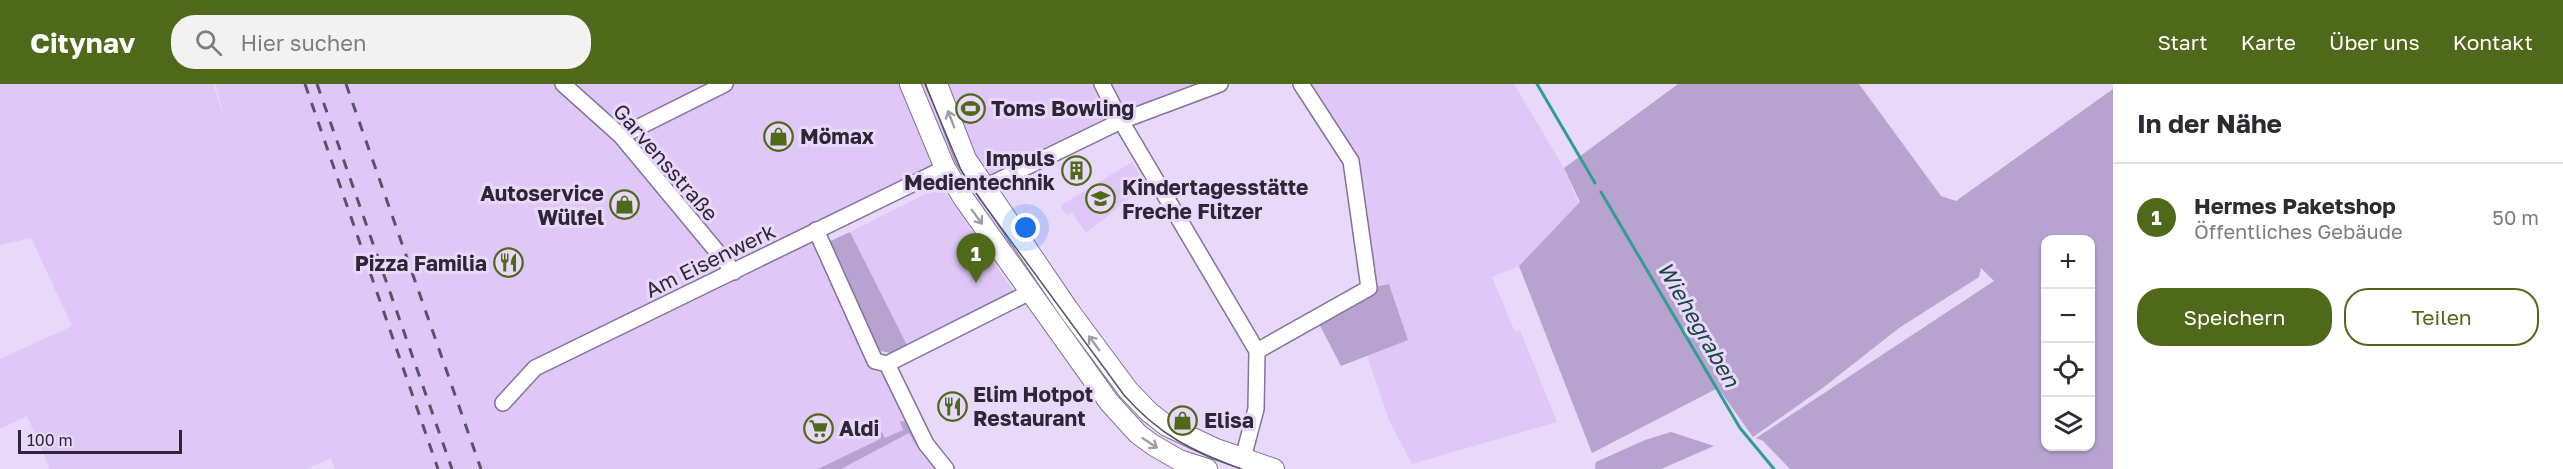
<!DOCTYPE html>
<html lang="de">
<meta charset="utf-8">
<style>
:root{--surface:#fff;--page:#f2f2f3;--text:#2b2b33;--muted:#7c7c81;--line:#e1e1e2;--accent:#4f691a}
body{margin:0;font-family:"Golos Text",sans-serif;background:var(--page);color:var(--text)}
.controls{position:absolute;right:18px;bottom:18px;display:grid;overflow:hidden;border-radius:12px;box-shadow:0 2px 4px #0004}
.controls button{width:54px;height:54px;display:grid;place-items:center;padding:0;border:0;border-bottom:2px solid var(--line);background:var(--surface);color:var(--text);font:30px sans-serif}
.scale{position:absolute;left:18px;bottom:15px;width:164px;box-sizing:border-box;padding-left:6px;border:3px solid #2e2636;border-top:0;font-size:16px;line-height:21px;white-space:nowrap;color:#2e2636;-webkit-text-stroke:4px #e8d9fa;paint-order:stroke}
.you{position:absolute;left:1026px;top:144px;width:21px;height:21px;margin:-15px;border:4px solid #fff;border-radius:50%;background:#1a73e8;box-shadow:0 0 0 9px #1a73e833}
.badge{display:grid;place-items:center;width:39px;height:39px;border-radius:50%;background:var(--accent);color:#fff;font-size:20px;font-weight:700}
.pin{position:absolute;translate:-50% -50px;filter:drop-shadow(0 2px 3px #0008)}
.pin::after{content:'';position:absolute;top:32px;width:21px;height:18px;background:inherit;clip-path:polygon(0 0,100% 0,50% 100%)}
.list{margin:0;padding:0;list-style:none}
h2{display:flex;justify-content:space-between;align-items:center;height:78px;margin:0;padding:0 24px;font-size:26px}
h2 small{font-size:20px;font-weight:400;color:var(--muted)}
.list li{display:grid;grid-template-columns:39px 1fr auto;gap:18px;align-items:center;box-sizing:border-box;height:108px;padding:0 24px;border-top:2px solid var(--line)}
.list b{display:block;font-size:22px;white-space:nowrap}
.list p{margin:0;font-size:20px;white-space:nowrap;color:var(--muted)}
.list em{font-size:20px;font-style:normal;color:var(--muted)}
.actions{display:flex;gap:12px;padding:18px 24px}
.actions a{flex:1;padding:14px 0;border:2px solid var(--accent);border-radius:24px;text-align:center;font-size:21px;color:var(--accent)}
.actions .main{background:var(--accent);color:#fff}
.icon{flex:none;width:33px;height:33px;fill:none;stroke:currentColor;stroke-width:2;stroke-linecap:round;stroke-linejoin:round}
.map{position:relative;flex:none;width:2113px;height:385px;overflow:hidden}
header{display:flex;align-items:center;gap:36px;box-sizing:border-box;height:84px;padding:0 30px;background:var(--accent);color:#fff}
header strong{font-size:28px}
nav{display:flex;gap:33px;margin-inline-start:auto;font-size:21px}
.search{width:420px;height:54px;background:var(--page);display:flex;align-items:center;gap:15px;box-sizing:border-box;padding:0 21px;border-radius:24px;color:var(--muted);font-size:22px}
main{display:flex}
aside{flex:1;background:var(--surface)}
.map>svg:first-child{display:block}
.built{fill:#dfc8f8}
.green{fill:#b8a3d0;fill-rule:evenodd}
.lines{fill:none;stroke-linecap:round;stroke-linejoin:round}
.stream{stroke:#309d93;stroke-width:3}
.minor-casing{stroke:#857398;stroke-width:18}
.major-casing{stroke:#857398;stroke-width:22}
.minor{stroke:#fff;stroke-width:15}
.major{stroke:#fff;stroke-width:20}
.tram{stroke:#5c5267;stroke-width:1.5}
.rail{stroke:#5c5267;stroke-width:3;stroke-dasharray:10 10;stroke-linecap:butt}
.oneway{stroke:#a19da5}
.labels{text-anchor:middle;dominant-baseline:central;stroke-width:6;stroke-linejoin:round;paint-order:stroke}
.poi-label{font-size:21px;font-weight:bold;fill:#2e2636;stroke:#e8d9fa;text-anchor:start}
.street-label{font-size:21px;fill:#2e2636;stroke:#e8d9fa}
.water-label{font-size:22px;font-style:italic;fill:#184641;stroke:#e8d9fa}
</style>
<header>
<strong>Citynav</strong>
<div class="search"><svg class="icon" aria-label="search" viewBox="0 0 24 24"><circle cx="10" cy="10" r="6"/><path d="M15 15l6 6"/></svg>Hier suchen</div>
<nav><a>Start</a><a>Karte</a><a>Über uns</a><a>Kontakt</a></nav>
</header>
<main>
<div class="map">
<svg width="2113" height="385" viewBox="0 0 2113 385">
<rect width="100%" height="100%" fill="#e8d9fa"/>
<!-- built -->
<path class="built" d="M0,0h213l13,38 -11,-38h1012l-107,40 -133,65 -21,-30 -150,71 59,131 12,3 59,105h-611l-4,-11 -24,11h-257l-23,-53 -27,13v-70l72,-33 -41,-88 -31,7z
M1305,0h209l50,84 15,36 -60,62 -27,11 23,55 5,-2 37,92 -145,42 -23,-44 -21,-61 5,-72 -19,-127z
M1132,78l10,18 -10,6 4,7 -50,40 -14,-20 -5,2 -6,-8 2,-3z
M941,102l73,106 -107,53 -57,-113z"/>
<!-- green -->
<path class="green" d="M1678,0h181l82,112 15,5 157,-112v380h-323l-27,-28 -7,-3 238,-157 -13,-13 -2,9 -80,51 -75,59 -71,50 -35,-49 -126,65 -73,-187 61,-64 -16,-34zM2046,156h44v206h-44z
M850,148l57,113 -16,8 -16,-3 -49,-107z
M1389,200l19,56 -67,26 -25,-48 53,-30z
M903,337l5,1 11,24 -2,1 -8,-14 -68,36h-23l60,-29 3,-9 4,7 18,-8 -3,-8z
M1671,348l43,14 -53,23h-66l1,-7 49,-22z"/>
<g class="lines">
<!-- stream -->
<path class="stream" d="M1537,0l58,99
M1601,108l139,236 34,41"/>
<defs>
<path id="minor" d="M563,0l58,52 113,136
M1102,0l19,37 136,230 -1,58 -13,49
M621,52l104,-52
M985,103l136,-66 99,-37
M816,146l59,131 12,3 39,80 20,25
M1257,267l112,-63 -18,-127 -50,-77
M887,280l145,-73
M503,319l32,-35 410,-200"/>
<path id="major" d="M910,0l35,84 19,31 145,203 29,32 15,11 26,15 28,9
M937,0l29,75 102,150 60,81 21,22 18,14 49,23 58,20"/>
</defs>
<!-- minor casing -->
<use href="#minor" class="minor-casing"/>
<!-- major casing -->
<use href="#major" class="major-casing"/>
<!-- minor -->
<use href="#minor" class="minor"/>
<!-- major -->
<use href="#major" class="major"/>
<!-- tram -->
<path class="tram" d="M925,0l36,86 19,29 144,196c35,40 68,56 117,74"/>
<!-- rail -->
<path class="rail" d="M305,0l133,385
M317,0l135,385
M346,0l135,385"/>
</g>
<!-- one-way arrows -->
<defs><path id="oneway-shaft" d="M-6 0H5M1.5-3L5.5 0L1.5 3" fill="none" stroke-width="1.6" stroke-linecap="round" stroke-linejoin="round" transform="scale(1.5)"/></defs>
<g class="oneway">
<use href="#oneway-shaft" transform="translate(951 35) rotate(-111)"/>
<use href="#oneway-shaft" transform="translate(977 133) rotate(54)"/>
<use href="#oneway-shaft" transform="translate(1094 259) rotate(-126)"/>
<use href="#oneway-shaft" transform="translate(1150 359) rotate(34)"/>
</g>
<!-- icons -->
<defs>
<symbol id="stadium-ring" viewBox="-11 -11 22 22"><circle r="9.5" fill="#e8d9fa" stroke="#4f691a" stroke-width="1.5"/><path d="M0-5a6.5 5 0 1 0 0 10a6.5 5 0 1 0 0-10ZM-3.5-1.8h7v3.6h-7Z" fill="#4f691a"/></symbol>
<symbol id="shop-ring" viewBox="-11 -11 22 22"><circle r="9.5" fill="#e8d9fa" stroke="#4f691a" stroke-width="1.5"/><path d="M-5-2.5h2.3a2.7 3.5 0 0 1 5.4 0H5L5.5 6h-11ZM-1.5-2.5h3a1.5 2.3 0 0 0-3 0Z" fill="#4f691a"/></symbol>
<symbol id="building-ring" viewBox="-11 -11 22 22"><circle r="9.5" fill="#e8d9fa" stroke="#4f691a" stroke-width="1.5"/><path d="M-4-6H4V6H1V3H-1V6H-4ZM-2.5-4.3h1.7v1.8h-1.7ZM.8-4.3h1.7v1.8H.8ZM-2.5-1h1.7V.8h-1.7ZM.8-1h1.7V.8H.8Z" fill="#4f691a"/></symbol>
<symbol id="school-ring" viewBox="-11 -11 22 22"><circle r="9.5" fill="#e8d9fa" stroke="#4f691a" stroke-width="1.5"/><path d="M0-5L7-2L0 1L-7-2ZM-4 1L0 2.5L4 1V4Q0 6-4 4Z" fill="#4f691a"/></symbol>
<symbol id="restaurant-ring" viewBox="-11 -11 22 22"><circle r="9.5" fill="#e8d9fa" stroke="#4f691a" stroke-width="1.5"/><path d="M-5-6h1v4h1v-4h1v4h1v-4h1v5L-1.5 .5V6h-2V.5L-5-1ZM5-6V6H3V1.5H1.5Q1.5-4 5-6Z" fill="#4f691a"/></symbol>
<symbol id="supermarket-ring" viewBox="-11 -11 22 22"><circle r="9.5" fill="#e8d9fa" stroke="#4f691a" stroke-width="1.5"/><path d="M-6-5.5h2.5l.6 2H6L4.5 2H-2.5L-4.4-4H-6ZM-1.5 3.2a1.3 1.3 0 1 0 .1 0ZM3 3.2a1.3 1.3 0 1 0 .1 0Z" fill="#4f691a"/></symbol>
</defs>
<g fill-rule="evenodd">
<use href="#stadium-ring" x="954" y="8" width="33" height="33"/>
<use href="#shop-ring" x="762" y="36" width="33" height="33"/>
<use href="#building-ring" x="1060" y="70" width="33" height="33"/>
<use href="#school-ring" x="1084" y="98" width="33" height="33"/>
<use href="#shop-ring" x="608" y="104" width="33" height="33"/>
<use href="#restaurant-ring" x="492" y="162" width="33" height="33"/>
<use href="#restaurant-ring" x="936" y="306" width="33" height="33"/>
<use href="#shop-ring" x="1166" y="320" width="33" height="33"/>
<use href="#supermarket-ring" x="802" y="328" width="33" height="33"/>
</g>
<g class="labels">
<!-- poi labels -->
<g class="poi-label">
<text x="991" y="24">Toms Bowling</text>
<text x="800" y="52">Mömax</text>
<text x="1055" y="74" text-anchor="end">Impuls<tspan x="1055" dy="24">Medientechnik</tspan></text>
<text x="1122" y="103">Kindertagesstätte<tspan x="1122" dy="24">Freche Flitzer</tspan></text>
<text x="604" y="109" text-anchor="end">Autoservice<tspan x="604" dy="24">Wülfel</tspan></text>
<text x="487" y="179" text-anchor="end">Pizza Familia</text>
<text x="973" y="310">Elim Hotpot<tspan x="973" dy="24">Restaurant</tspan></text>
<text x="1204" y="336">Elisa</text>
<text x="839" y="344">Aldi</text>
</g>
<!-- street labels -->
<g class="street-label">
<text transform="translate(666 78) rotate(49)">Garvensstraße</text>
<text transform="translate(710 176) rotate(-26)">Am Eisenwerk</text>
</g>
<!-- water labels -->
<g class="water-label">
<text transform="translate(1699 240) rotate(60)">Wiehegraben</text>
</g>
</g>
</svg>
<div class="controls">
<button>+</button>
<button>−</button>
<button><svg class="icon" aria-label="locate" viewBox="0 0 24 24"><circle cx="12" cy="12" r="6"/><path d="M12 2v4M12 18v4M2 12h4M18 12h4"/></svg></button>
<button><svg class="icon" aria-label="layers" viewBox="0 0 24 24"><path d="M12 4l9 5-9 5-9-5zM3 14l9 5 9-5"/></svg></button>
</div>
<div class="scale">100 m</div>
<div class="you"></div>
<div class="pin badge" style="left:976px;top:199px">1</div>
</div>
<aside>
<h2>In der Nähe<small></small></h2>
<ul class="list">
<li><span class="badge">1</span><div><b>Hermes Paketshop</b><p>Öffentliches Gebäude</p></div><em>50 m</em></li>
</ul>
<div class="actions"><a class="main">Speichern</a><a>Teilen</a></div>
</aside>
</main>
